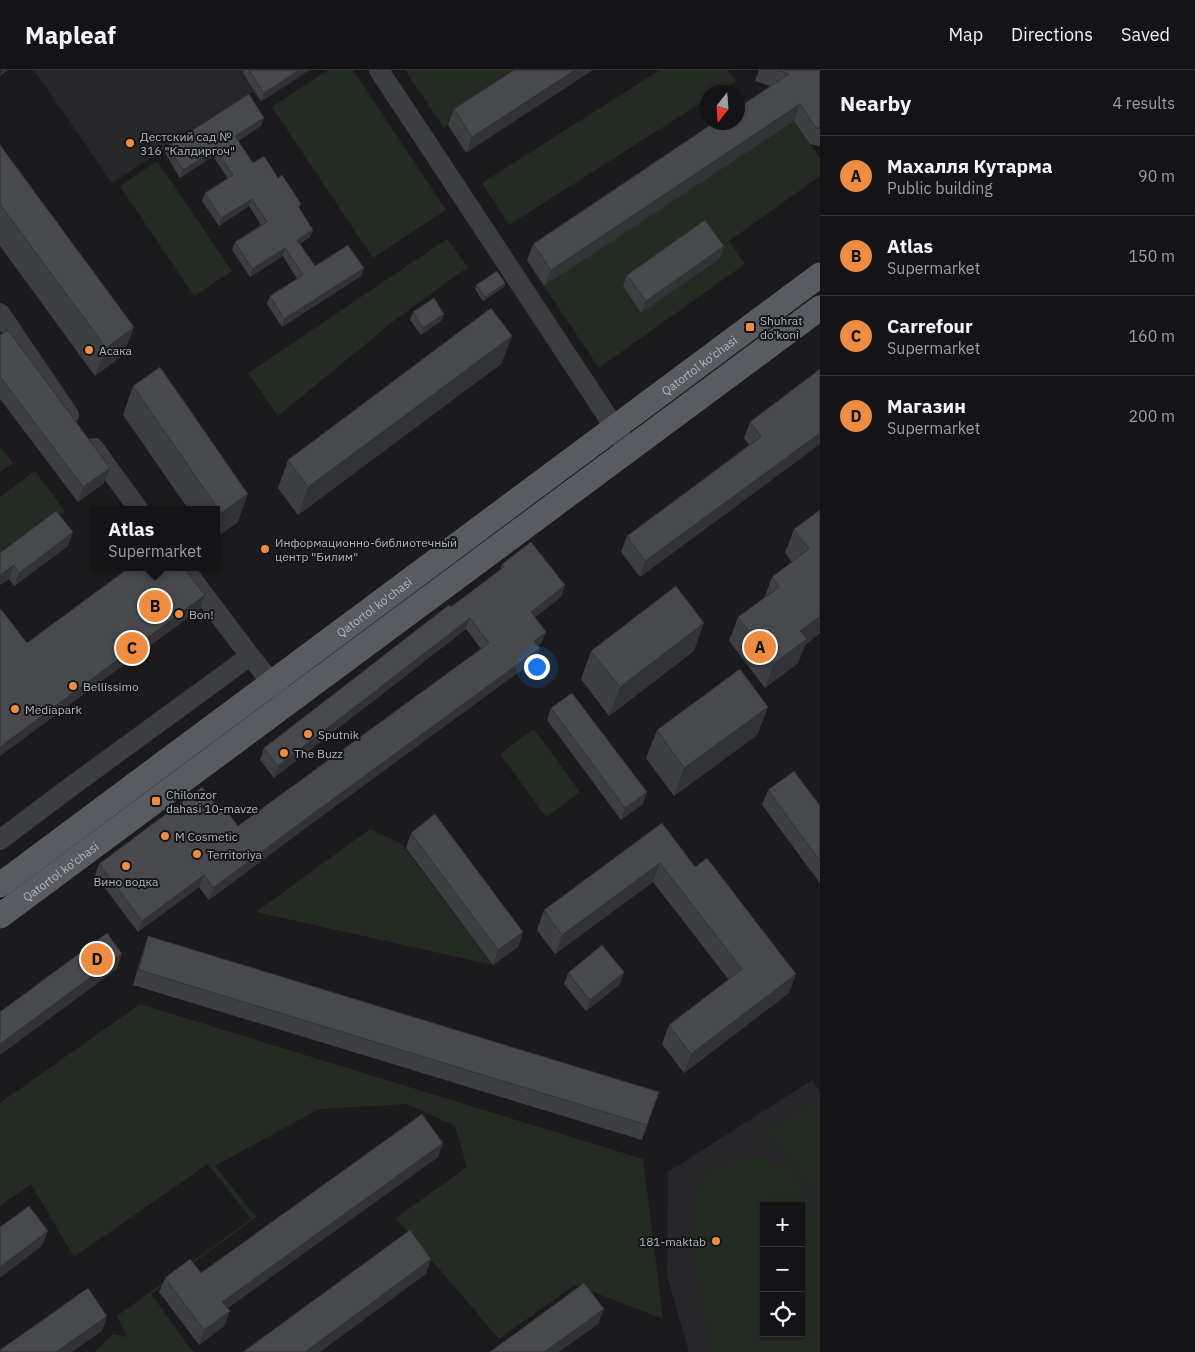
<!DOCTYPE html>
<meta charset="utf-8">
<style>
:root{--surface:#141416;--page:#1d1d1f;--text:#f1f3f6;--muted:#9d9ea1;--line:#333335;--accent:#ee8d42}
body{margin:0;font-family:"IBM Plex Sans",sans-serif;background:var(--page);color:var(--text)}
.controls{position:absolute;right:15px;bottom:15px;display:grid;overflow:hidden;border-radius:0px;box-shadow:0 1px 4px #0004}
.controls button{width:45px;height:45px;display:grid;place-items:center;padding:0;border:0;border-bottom:1px solid var(--line);background:var(--surface);color:var(--text);font:25px sans-serif}
.compass{position:absolute;left:700px;top:15px;width:45px;height:45px;border-radius:50%;background:var(--surface);box-shadow:0 1px 4px #0004;rotate:197deg}
.you{position:absolute;left:536px;top:596px;width:18px;height:18px;margin:-12px;border:4px solid #fff;border-radius:50%;background:#1a73e8;box-shadow:0 0 0 8px #1a73e833}
.badge{display:grid;place-items:center;width:32px;height:32px;border-radius:50%;background:var(--accent);color:#111;font-size:16px;font-weight:700}
.pin{position:absolute;translate:-50% -50%;border:2px solid #fff;box-shadow:0 1px 5px #0006}
.popup{position:absolute;left:90px;top:436px;width:130px;height:65px;box-sizing:border-box;display:grid;place-content:center;border-radius:0px;background:var(--surface);filter:drop-shadow(0 1px 4px #0005);font-size:16px;white-space:nowrap;color:var(--muted)}
.popup b{font-size:19px;color:var(--text)}
.popup::after{content:'';position:absolute;left:50%;top:100%;margin-left:-10px;border:10px solid transparent;border-top-color:var(--surface)}
.list{margin:0;padding:0;list-style:none}
h2{display:flex;justify-content:space-between;align-items:center;height:65px;margin:0;padding:0 20px;font-size:21px}
h2 small{font-size:16px;font-weight:400;color:var(--muted)}
.list li{display:grid;grid-template-columns:32px 1fr auto;gap:15px;align-items:center;box-sizing:border-box;height:80px;padding:0 20px;border-top:1px solid var(--line)}
.list b{display:block;font-size:19px;white-space:nowrap}
.list p{margin:0;font-size:16px;white-space:nowrap;color:var(--muted)}
.list em{font-size:16px;font-style:normal;color:var(--muted)}
.icon{flex:none;width:28px;height:28px;fill:none;stroke:currentColor;stroke-width:2;stroke-linecap:round;stroke-linejoin:round}
.map{position:relative;flex:none;width:820px;height:1282px;overflow:hidden}
header{display:flex;align-items:center;gap:30px;box-sizing:border-box;height:70px;padding:0 25px;background:var(--surface);border-bottom:1px solid var(--line)}
header strong{font-size:24px}
nav{display:flex;gap:28px;margin-inline-start:auto;font-size:18px}
main{display:flex}
aside{flex:1;background:var(--surface)}
.map>svg:first-child{display:block}
.built{fill:#27272a;fill-rule:evenodd}
.green{fill:#232b23;fill-rule:evenodd}
.lines{fill:none;stroke-linecap:round;stroke-linejoin:round}
.minor{stroke:#3c3e42;stroke-width:20}
.major{stroke:#585c61;stroke-width:25}
.wall{fill:#3e3f42}
.shaded-wall{fill:#323336}
.building{fill:#48494d;stroke:#323336}
.poi-dot{fill:#ee8d42;stroke:#161618;stroke-width:2}
.labels{text-anchor:middle;dominant-baseline:central;stroke-width:4;stroke-linejoin:round;paint-order:stroke}
.poi-label{font-size:12px;fill:#aeb5bc;stroke:#161618;text-anchor:start}
.street-label{font-size:12px;fill:#aeb5bc;stroke:#161618}
</style>
<header>
<strong>Mapleaf</strong>
<nav><a>Map</a><a>Directions</a><a>Saved</a></nav>
</header>
<main>
<div class="map">
<svg width="820" height="1282" viewBox="0 0 820 1282">
<rect width="100%" height="100%" fill="#1b1b1d"/>
<!-- built -->
<path class="built" d="M34,0h278l-51,32 -8,-10 -141,91z
M812,1010l8,11v261h-131l-22,-76 1,-104zM764,1136h37v127h-37z"/>
<!-- green -->
<path class="green" d="M328,0h25l93,140 -73,48 -101,-151z
M405,0h128l-89,58z
M660,0h68l8,11 -18,11h-10l-1,7 -198,126 -27,-42z
M794,51l26,37v18l-91,65 16,23 -146,104 -55,-82z
M157,91l75,110 -38,25 -74,-110z
M447,169l21,28 -73,53 -117,96 -30,-43z
M0,376l13,17 -13,9z
M35,401l30,40 -65,49v-63z
M534,659l46,63 -34,25 -46,-63z
M370,759l32,15 91,121 -237,-53z
M140,934l503,155 20,160 -88,-34 -76,54 -103,-121 71,-51 -12,-41 -48,-22 -88,5 -104,57 41,51 -105,77 42,58h-99l19,-18 14,3 -10,-21 134,-97 -43,-55 -134,93 -43,-73 -31,22v-103z
M811,1033l9,5v87l-38,-43 -20,-18z
M736,1087l30,2 27,10 27,51v132h-108l-15,-75 -4,-84 19,-23zM764,1136h37v127h-37z"/>
<g class="lines">
<!-- minor -->
<path class="minor" d="M379,0l244,370
M0,243l69,102
M94,378l45,62
M183,497l67,89 31,38
M0,770l65,-49 185,-135"/>
<!-- major -->
<g class="major">
<path id="s1" d="M0,815l820,-610"/>
<path id="s2" d="M0,846l820,-608"/>
</g>
</g>
<!-- wall -->
<path class="wall" d="M244,0h64l-47,31 -18,-28z
M514,0l-48,83 -18,-28 6,-16z
M759,0h61v76l-10,-2 -16,-23 -250,165 -17,-26 6,-16 237,-158 -15,-5z
M261,56l-23,15 15,22 25,15 23,26 -2,5 14,21 -3,7 -10,7 15,22 46,10 -79,51 -15,-23 3,-8 27,-17 -14,-23 -33,21 -18,-27 3,-8 26,-17 -12,-19 -30,20 -17,-25 3,-8 23,-14 -15,-23 -33,22 -15,-25 3,-7z
M0,75l134,182 -11,28 -28,21 -95,-130z
M720,188l-79,55 -18,-27 4,-11z
M505,213l-1,4 -21,14 -8,-12 1,-4z
M413,242l31,2 -3,7 -20,14 -11,-15z
M0,265l104,148 -26,19 -78,-103z
M512,266l-11,28 -203,151 -20,-27 10,-28z
M820,299v75l-180,133 -19,-25 6,-16 122,-91 -5,-7 6,-16z
M133,316l105,136 -22,15v-27h-27l-66,-95z
M820,440v123l-15,12 -7,18 -33,25 -36,-47 9,-24 26,-18 8,-22 20,-15 -7,-9 9,-24z
M73,462l-5,14 -54,40 -5,-7 -9,6v-32z
M502,494l63,21 -4,12 -26,20 11,15 -5,11 -3,3 2,2 -5,12 -228,167 -98,73 -10,-13 -61,45 -43,-57 4,-11 120,-55 19,17 243,-177 -15,-20 -192,149 -14,-18 4,-12 236,-178z
M591,581h103l-85,65 -28,-37z
M768,637l-11,28 -83,61 -28,-38 11,-28z
M551,638l92,96 -22,16 -74,-100z
M768,720l52,16v77l-58,-78z
M662,753l127,170 -105,80 -22,-29 7,-19 60,-45 -76,-98 -98,72 -18,-24 7,-20z
M411,763l112,99 -5,15 -25,18 -87,-117z
M148,866l511,156 -17,48 -509,-155 10,-34z
M568,903l52,11 -34,27 -22,-27z
M443,1073l-5,14 -211,151 3,3 -6,15 -25,19 -40,-53 6,-14 36,-5z"/>
<!-- shaded-wall -->
<path class="shaded-wall" d="M1,0h7l-8,6z
M299,0h9l-47,31 3,-8z
M575,0h18l-127,83 6,-16z
M800,34l-6,17 -250,165 7,-16z
M264,48l-3,8 -29,18 3,-8z
M216,79l-3,7 -33,22 3,-8z
M252,129l-3,7 -30,20 2,-8z
M313,160l-3,7 -16,11 3,-8z
M724,176l-4,12 -79,55 5,-12z
M285,178l-2,8 -33,21 2,-8z
M364,198l-3,8 -79,51 2,-8z
M505,213l-1,4 -21,14 2,-4z
M444,244l-3,7 -20,14 2,-7z
M134,257l-11,28 -28,21 11,-28z
M512,266l-11,28 -203,151 10,-28z
M820,363v11l-180,133 5,-16z
M110,398l-6,15 -26,19 5,-15z
M248,424l-10,28 -22,15v-11l5,-13z
M73,462l-5,14 -54,40 5,-13z
M14,495l-5,14 -9,6v-10z
M565,515l-4,12 -34,26 4,-11z
M205,525l-5,14 -200,147v-9z
M820,546v17l-15,12 -7,18 -33,25 8,-24 27,-33z
M470,548l-4,11 -192,149 4,-12z
M704,553l-10,28 -85,65 11,-29z
M546,562l-5,11 -11,9 4,-11z
M540,578l-5,12 -228,167 -98,73 4,-12 98,-73z
M768,637l-11,28 -83,61 10,-28z
M647,722l-4,12 -22,16 4,-12z
M660,793l-7,19 -98,72 7,-19z
M204,805l-5,12 -61,45 4,-11z
M523,862l-5,15 -25,18 5,-15z
M122,884l-5,15 -117,86v-11z
M624,902l-4,12 -34,27 4,-11z
M796,904l-7,19 -105,80 7,-19z
M443,1073l-5,14 -221,159 5,-14z
M48,1161l-6,15 -42,32v-11z
M431,1189l-5,15 -106,78h-15z
M604,1239l-6,15 -39,28h-15z
M230,1241l-6,15 -25,19 5,-15z
M107,1246l-5,15 -30,21h-16z"/>
<!-- building -->
<path class="building" d="M249,0h50l-35,23z
M514,0h61l-103,67 -18,-28z
M777,0h43v58h-4l-16,-24 -249,166 -18,-26 182,-122h23v-14l51,-34z
M249,24l15,24 -29,18 18,27 11,-7 14,22 4,-3 19,29 -3,2 15,24 -16,10 18,26 33,-21 16,23 -80,51 -14,-23 33,-21 -18,-27 -33,21 -17,-27 32,-20 -15,-23 -31,19 -16,-25 28,-18 -17,-26 -33,21 -15,-24z
M0,75l134,182 -28,21 -106,-144z
M705,150l19,26 -78,55 -19,-26z
M497,201l8,12 -20,14 -9,-12z
M434,228l10,16 -21,14 -10,-16z
M491,238l21,28 -204,151 -20,-27z
M8,260l102,138 -27,19 -83,-110v-42z
M160,297l88,127 -27,19 -88,-127z
M820,299v64l-175,128 -18,-25 134,-99 -11,-15z
M820,440v106l-20,15 7,8 -34,25 -35,-47 41,-30 -7,-10 37,-28 -15,-20z
M56,441l17,21 -54,41 -5,-8 -14,10v-22z
M531,472l34,43 -34,27 15,20 -12,9 6,7 -229,167 -98,73 -9,-13 -62,46 -43,-57 103,-77 17,22 4,-3 15,20 251,-183 -19,-25 -192,148 -14,-18 185,-143 2,2 53,-40 -2,-3z
M130,497h53l22,28 -205,152v-139l27,35z
M676,516l28,37 -84,64 -29,-36z
M740,599l28,38 -84,61 -27,-38z
M572,623l75,99 -22,16 -74,-100z
M794,701l26,35v55l-52,-71z
M435,744l88,118 -25,18 -87,-117z
M662,753l33,44 12,-9 89,116 -105,80 -22,-29 73,-56 -82,-106 -98,72 -18,-25z
M107,863l15,21 -122,90v-32z
M148,866l511,156 -12,33 -508,-155z
M602,875l22,27 -34,28 -22,-27z
M422,1044l21,29 -221,159 8,9 -26,19 -39,-52 25,-19 11,14z
M29,1136l19,25 -48,36v-40z
M410,1160l21,29 -126,93h-62z
M584,1213l20,26 -60,43h-54z
M88,1218l19,28 -51,36h-56v-2z"/>
<!-- markers -->
<g class="poi-dot">
<circle cx="130" cy="73" r="5"/>
<rect x="745" y="252" width="10" height="10" rx="2.5"/>
<circle cx="89" cy="280" r="5"/>
<circle cx="265" cy="479" r="5"/>
<circle cx="179" cy="544" r="5"/>
<circle cx="73" cy="616" r="5"/>
<circle cx="15" cy="639" r="5"/>
<circle cx="308" cy="664" r="5"/>
<circle cx="284" cy="683" r="5"/>
<rect x="151" y="726" width="10" height="10" rx="2.5"/>
<circle cx="165" cy="766" r="5"/>
<circle cx="197" cy="784" r="5"/>
<circle cx="126" cy="796" r="5"/>
<circle cx="716" cy="1171" r="5"/>
</g>
<g class="labels">
<!-- poi labels -->
<g class="poi-label">
<text x="140" y="66">Дестский сад №<tspan x="140" dy="14">316 "Калдиргоч"</tspan></text>
<text x="760" y="250">Shuhrat<tspan x="760" dy="14">do'koni</tspan></text>
<text x="99" y="280">Асака</text>
<text x="275" y="472">Информационно-библиотечный<tspan x="275" dy="14">центр "Билим"</tspan></text>
<text x="189" y="544">Bon!</text>
<text x="83" y="616">Bellissimo</text>
<text x="25" y="639">Mediapark</text>
<text x="318" y="664">Sputnik</text>
<text x="294" y="683">The Buzz</text>
<text x="166" y="724">Chilonzor<tspan x="166" dy="14">dahasi 10-mavze</tspan></text>
<text x="175" y="766">M Cosmetic</text>
<text x="207" y="784">Territoriya</text>
<text x="126" y="811" text-anchor="middle">Вино водка</text>
<text x="706" y="1171" text-anchor="end">181-maktab</text>
</g>
<!-- street labels -->
<g class="street-label">
<text stroke="none"><textPath href="#s1" startOffset="871">Qatortol ko'chasi</textPath></text>
<text stroke="none"><textPath href="#s1" startOffset="466">Qatortol ko'chasi</textPath></text>
<text stroke="none"><textPath href="#s2" startOffset="75">Qatortol ko'chasi</textPath></text>
</g>
</g>
</svg>
<div class="controls">
<button>+</button>
<button>−</button>
<button><svg class="icon" aria-label="locate" viewBox="0 0 24 24"><circle cx="12" cy="12" r="6"/><path d="M12 2v4M12 18v4M2 12h4M18 12h4"/></svg></button>
</div>
<svg class="compass" viewBox="-18 -18 36 36"><path d="M0-13l5 13h-10z" fill="#e53935"/><path d="M0 13l5-13h-10z" fill="#9d9ea1"/></svg>
<div class="you"></div>
<div class="pin badge" style="left:760px;top:577px">A</div>
<div class="pin badge" style="left:155px;top:536px">B</div>
<div class="popup"><b>Atlas</b>Supermarket</div>
<div class="pin badge" style="left:132px;top:578px">C</div>
<div class="pin badge" style="left:97px;top:889px">D</div>
</div>
<aside>
<h2>Nearby<small>4 results</small></h2>
<ul class="list">
<li><span class="badge">A</span><div><b>Махалля Кутарма</b><p>Public building</p></div><em>90 m</em></li>
<li><span class="badge">B</span><div><b>Atlas</b><p>Supermarket</p></div><em>150 m</em></li>
<li><span class="badge">C</span><div><b>Carrefour</b><p>Supermarket</p></div><em>160 m</em></li>
<li><span class="badge">D</span><div><b>Магазин</b><p>Supermarket</p></div><em>200 m</em></li>
</ul>
</aside>
</main>
